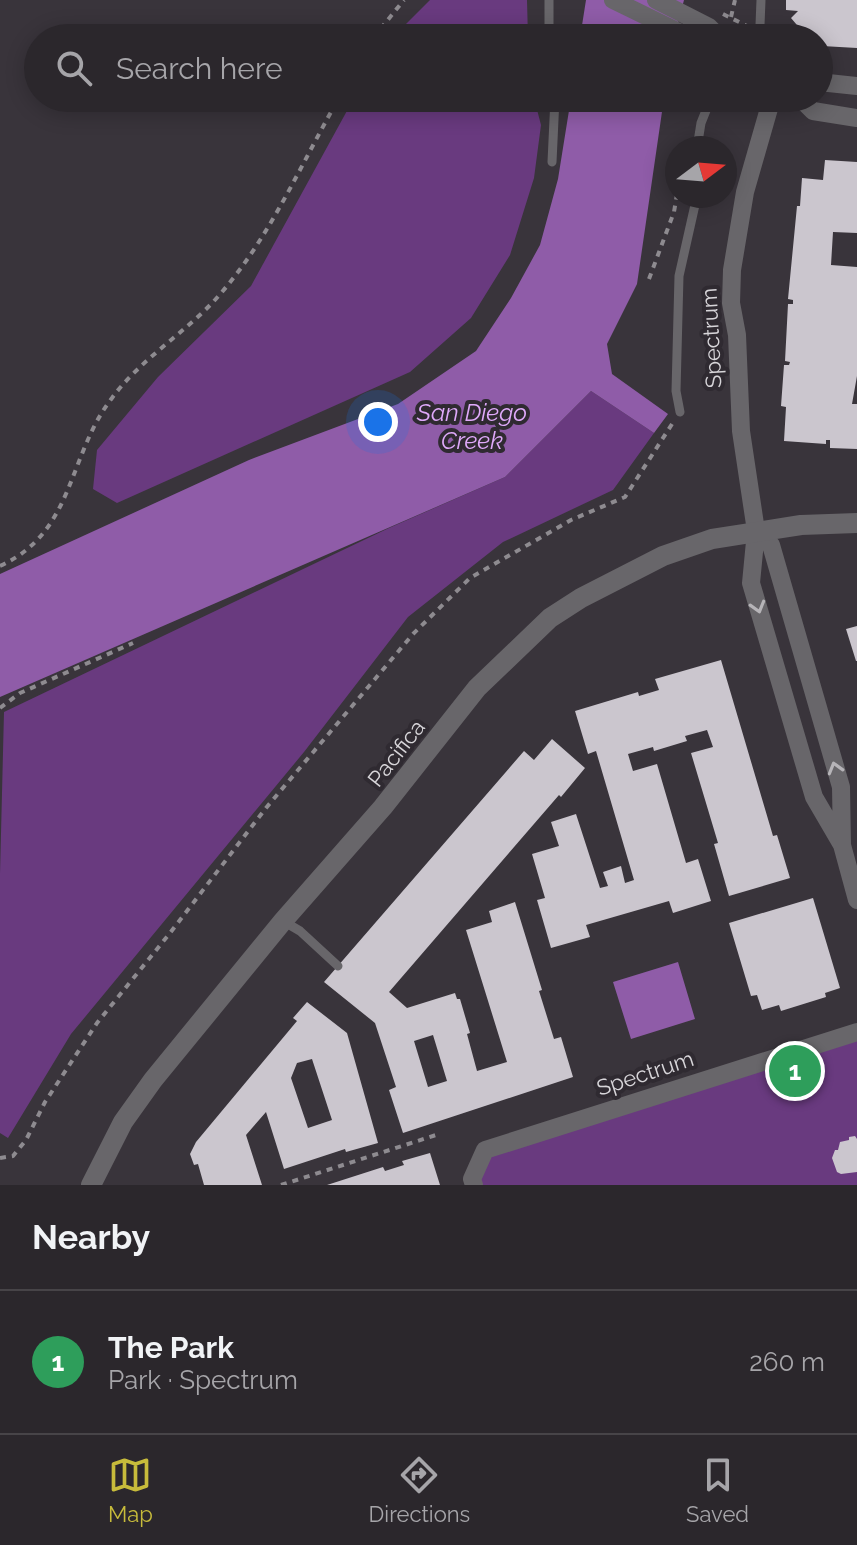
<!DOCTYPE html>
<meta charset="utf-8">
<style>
:root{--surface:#2b272c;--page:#332f34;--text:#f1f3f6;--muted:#a6a5a9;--line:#474448;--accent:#c7bb3b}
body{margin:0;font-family:Raleway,sans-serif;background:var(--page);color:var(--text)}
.compass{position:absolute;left:665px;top:136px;width:72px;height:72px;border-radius:50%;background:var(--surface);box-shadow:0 4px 20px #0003;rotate:74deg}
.you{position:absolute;left:378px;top:422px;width:28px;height:28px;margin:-20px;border:6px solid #fff;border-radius:50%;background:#1a73e8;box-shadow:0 0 0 12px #1a73e833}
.badge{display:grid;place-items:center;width:52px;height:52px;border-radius:50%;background:var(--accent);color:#fff;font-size:26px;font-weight:700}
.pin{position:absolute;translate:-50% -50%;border:4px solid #fff;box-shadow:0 2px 8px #0006}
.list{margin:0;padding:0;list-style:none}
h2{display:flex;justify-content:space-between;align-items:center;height:104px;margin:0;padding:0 32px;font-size:34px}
h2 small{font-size:26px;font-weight:400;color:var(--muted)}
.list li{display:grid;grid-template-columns:52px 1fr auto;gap:24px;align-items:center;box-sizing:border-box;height:144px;padding:0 32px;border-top:2px solid var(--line)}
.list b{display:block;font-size:30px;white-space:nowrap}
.list p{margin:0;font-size:26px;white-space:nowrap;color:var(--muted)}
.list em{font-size:26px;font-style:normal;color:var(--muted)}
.icon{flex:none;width:44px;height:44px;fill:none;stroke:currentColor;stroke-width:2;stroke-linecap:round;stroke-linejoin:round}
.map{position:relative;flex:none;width:857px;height:1185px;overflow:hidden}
.search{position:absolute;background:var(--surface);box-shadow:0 4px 20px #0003;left:24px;right:24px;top:24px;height:88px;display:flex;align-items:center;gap:20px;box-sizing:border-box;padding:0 28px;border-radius:44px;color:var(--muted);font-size:30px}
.sheet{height:248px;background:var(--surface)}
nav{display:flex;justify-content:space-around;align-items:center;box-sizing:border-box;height:112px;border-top:2px solid var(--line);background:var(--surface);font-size:22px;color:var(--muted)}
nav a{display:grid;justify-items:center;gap:4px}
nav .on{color:var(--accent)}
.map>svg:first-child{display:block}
.green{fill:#693a7f}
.water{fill:#8f5ca8}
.building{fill:#cbc6ce;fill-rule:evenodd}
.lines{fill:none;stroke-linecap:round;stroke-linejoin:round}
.path{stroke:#8e8b90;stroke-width:4;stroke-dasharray:6 6;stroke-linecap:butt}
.service{stroke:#68666a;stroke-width:9}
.minor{stroke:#68666a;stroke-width:18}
.tertiary{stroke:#68666a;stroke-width:20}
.oneway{stroke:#b6b4b8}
.labels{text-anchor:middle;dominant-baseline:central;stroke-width:8;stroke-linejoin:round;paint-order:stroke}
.street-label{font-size:22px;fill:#d7d5d9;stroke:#2f2a31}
.water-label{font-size:24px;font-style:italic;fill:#dfa9fa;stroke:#2f2a31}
</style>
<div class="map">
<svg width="857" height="1185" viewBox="0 0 857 1185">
<rect width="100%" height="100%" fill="#39343b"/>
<!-- green -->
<path class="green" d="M430,0h97l1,38h-136z
M354,98h180l7,27 -7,53 -24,77 -39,63 -61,54 -293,131 -24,-14 4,-39 61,-73 93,-91z
M591,391l63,42 -41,57 -110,52 -95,75 -104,135 -233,282 -63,104 -8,-5v-259l4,-162 385,-184 116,-51z
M857,1032v153h-383l11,-35z"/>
<!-- water -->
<path class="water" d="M586,0h98l-10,38h-94z
M571,98h93l-27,186 -30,60 5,30 56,40 -14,19 -63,-42 -86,86 -505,220v-123l249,-114 149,-56 78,-53 35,-53 29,-53 18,-66z
M678,962l17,57 -64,20 -18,-57z"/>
<!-- building -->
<path class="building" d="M786,0h71v48l-35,-2 -3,-8h-11l-17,-20 7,-7 -12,-1z
M825,160l32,2v71l-24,-1 -2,33 26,2v109l-5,28h5v45l-27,-1v-8h-4v4l-42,-3 2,-34 -5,-1 3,-41h5l1,-3 -5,-1 3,-57h5v-4l-5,-1 9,-93h3l2,-28 21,2z
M857,626v35h-1l-10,-32z
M721,660l52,176 4,-1 13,43 -61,18 -15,-52 4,-1 -27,-90 22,-6 -6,-17 -22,6 2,5 -33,10 -1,-4 -25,7 5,17 24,-7 29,99 12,-4 13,42 -38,12 -4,-12 -83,24 4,12 -39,11 -14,-48 8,-2 -13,-44 27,-8 -8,-24 25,-8 24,74 8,-2 -5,-14 18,-6 4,17 9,-3 -38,-129 -8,3 -13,-43 63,-19 1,4 20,-6 -4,-11z
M552,739l33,29 -24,29 -2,-2 -170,197 18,16 48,-15 2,6h3l10,34 -3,1 10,37 30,-9 -41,-132 26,-8 -3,-11 26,-9 27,88 -3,1 15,48 7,-2 12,40 -170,56 -14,-43 7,-3 -21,-64 -51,-41 200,-231 10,9zM433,1035l14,46 -19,6 -14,-46z
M813,898l27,90 -15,5 1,4 -45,14 -2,-6 -17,5 -5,-15 -6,1 -22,-73z
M307,1002l40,31 31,110 -32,9 -1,-3 -61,20 -18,-57 -20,23 16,50h-58l-6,-21 -4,1 -4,-11 6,-12 101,-121 -4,-3zM312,1059l20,61 -24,8 -17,-50 6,-15z
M855,1136l2,3v33l-16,2 -4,-2 -5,-14 3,-8h3l2,-8 9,-2v-3z
M430,1153l10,32h-113l56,-18 2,4 19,-6 -2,-4z"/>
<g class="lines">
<!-- path -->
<path class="path" d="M723,14l24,12
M731,17l4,-17
M373,38l31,-38
M649,279l25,-67 3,-18
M0,566c75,-34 67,-110 112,-168 27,-37 71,-64 102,-97 55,-60 85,-134 125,-203
M0,708l20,-15 113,-50
M0,1158l13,-2 13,-16 19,-38 52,-79 73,-90 96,-125 147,-174 57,-56 101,-58 54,-23 47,-73
M281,1185l155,-50"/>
<!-- service -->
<path class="service" d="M549,0v38
M755,38l5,-13 1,-25
M697,148l4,-25 10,-25
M552,162l3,-64
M680,412l-4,-21 3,-115 18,-80
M283,921l17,10 38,35"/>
<!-- minor -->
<path class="minor" d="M613,0l78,38
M656,0l53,27 11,11
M819,82l38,4
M772,98l-27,94 -13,78 -1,33 6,32 4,96 15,100 -5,52 63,214 28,48
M800,98l13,13 44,7
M756,531l15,14 70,242 1,58 15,55
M474,1185l-2,-6 13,-29 372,-118"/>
<!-- tertiary -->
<path class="tertiary" d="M91,1185l32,-63 30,-42 130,-159 100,-114 94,-119 73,-70 31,-20 82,-42 49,-17 89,-14 56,-2"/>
</g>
<!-- one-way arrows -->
<defs><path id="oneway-chevron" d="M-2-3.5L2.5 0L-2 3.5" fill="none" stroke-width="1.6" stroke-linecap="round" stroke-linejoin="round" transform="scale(2)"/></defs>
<g class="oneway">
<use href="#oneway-chevron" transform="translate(758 607) rotate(74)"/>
<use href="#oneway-chevron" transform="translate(835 768) rotate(-106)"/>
</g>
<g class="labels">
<!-- street labels -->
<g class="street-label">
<text transform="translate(711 338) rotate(-93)">Spectrum</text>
<text transform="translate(396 753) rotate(-52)">Pacifica</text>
<text transform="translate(645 1073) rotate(-18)">Spectrum</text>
</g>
<!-- water labels -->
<g class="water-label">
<text x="472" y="412">San Diego<tspan x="472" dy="28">Creek</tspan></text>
</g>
</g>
</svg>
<svg class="compass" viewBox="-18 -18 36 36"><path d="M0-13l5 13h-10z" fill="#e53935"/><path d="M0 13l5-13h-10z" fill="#a6a5a9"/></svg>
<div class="you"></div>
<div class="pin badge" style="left:795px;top:1071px;background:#2e9e5b">1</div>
<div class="search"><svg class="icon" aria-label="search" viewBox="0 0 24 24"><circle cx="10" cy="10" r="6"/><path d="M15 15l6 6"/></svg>Search here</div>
</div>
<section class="sheet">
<h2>Nearby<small></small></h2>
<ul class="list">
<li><span class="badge" style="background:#2e9e5b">1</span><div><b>The Park</b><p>Park · Spectrum</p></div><em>260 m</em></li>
</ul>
</section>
<nav>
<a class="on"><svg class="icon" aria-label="map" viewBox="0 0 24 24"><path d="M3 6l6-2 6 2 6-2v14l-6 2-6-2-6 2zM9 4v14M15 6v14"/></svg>Map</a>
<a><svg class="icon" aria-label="directions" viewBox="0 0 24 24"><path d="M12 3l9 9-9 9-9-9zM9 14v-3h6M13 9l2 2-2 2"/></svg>Directions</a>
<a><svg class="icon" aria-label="saved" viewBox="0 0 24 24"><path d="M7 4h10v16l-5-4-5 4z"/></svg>Saved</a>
</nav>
